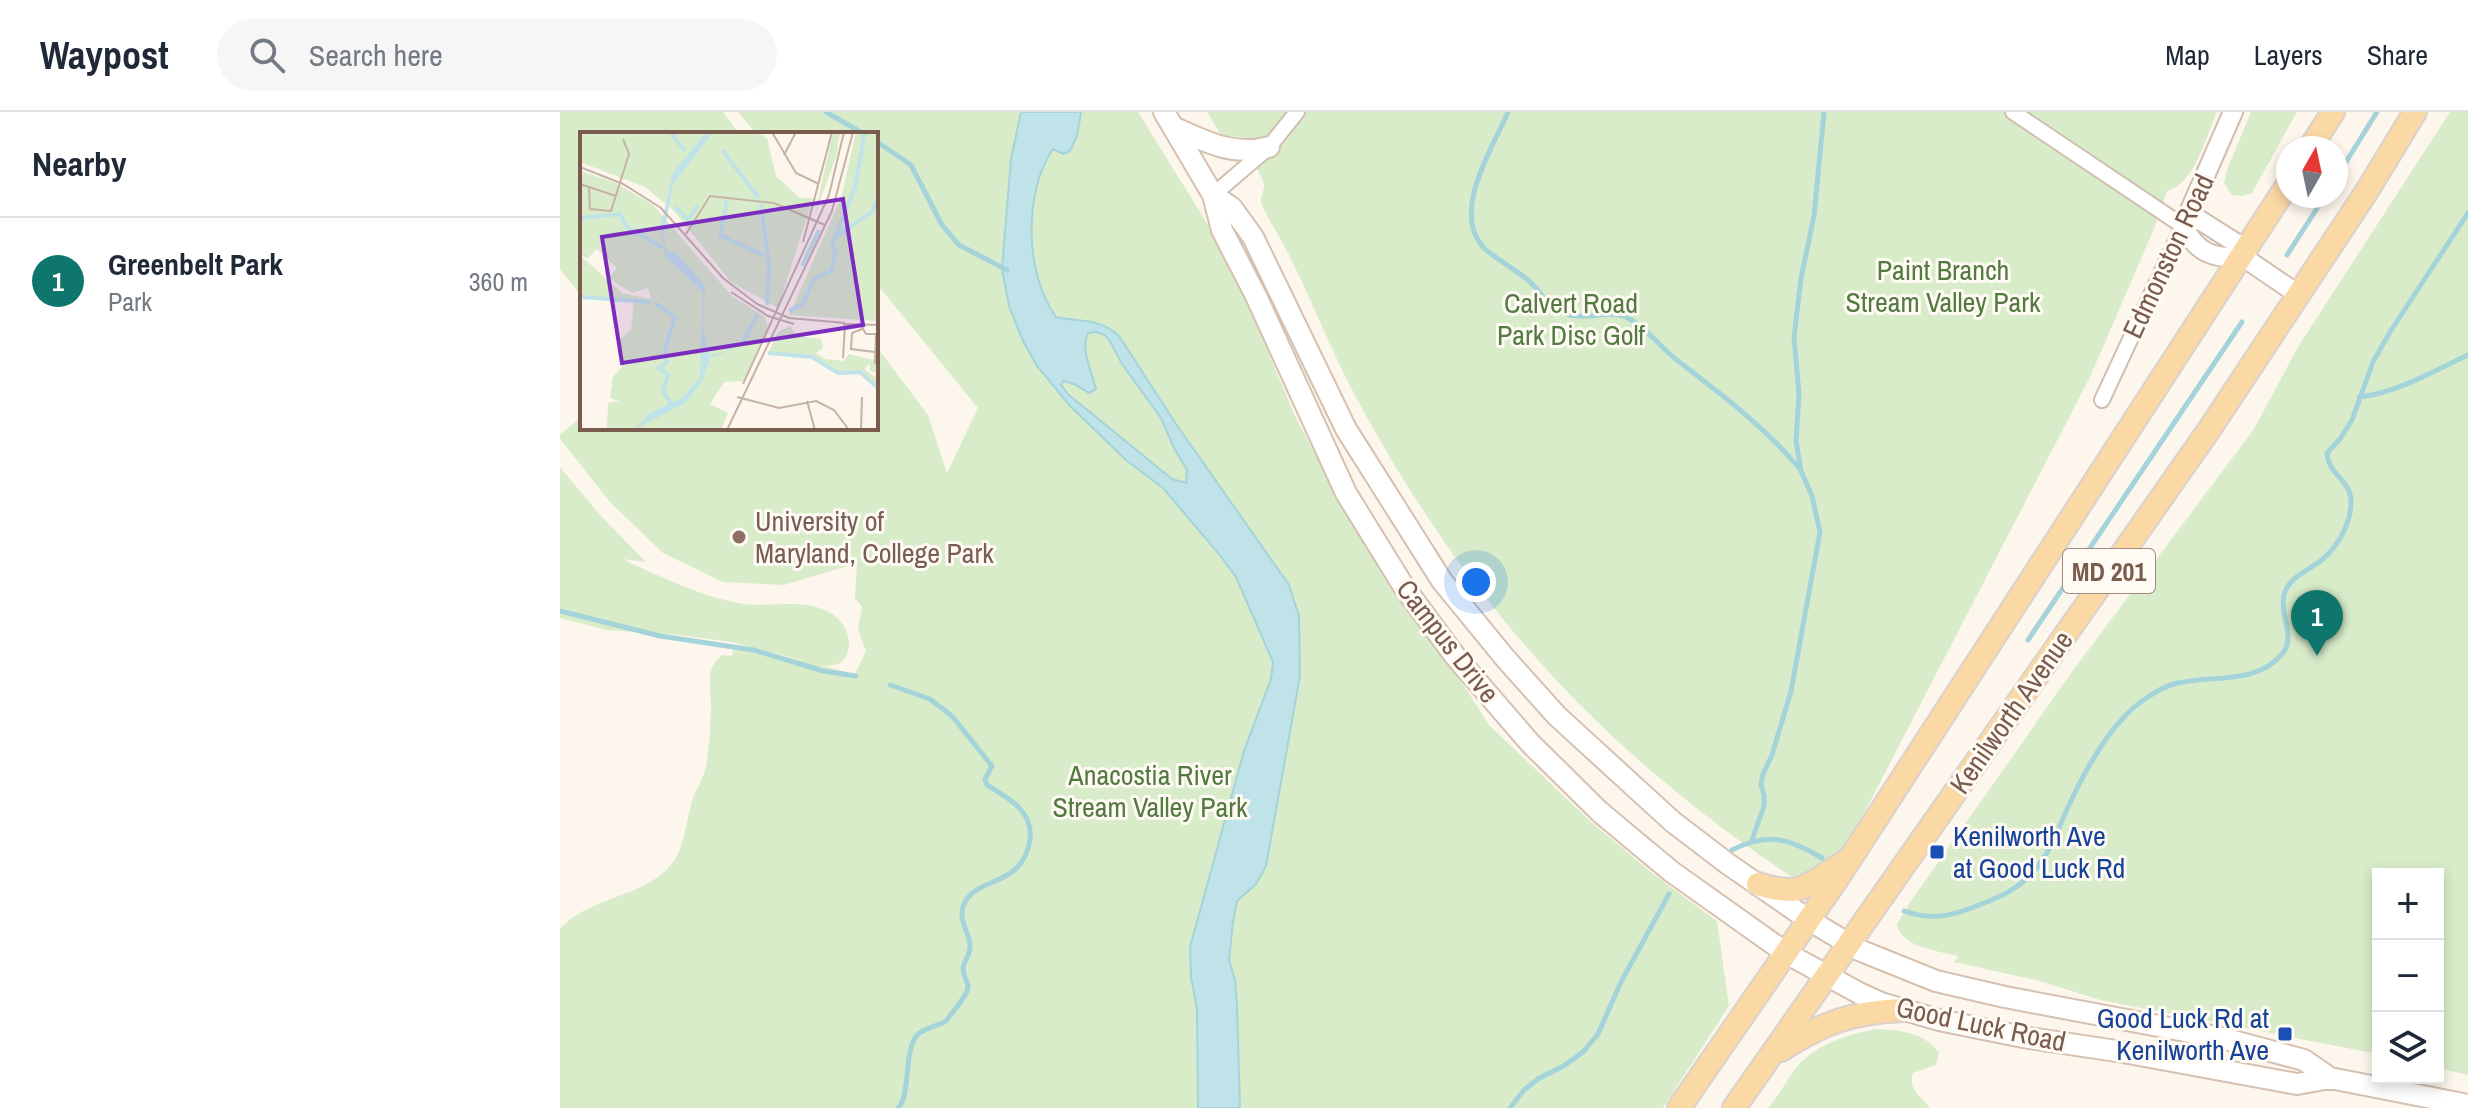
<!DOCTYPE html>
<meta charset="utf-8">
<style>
:root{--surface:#fff;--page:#f6f6f7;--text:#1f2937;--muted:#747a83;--line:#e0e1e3;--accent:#0f766e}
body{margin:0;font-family:"Archivo Narrow",sans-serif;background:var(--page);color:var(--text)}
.controls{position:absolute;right:24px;bottom:24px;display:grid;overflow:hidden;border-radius:0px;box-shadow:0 4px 12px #0003}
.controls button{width:72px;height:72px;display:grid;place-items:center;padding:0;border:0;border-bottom:2px solid var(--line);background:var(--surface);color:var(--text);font:40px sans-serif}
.compass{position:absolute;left:1716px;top:24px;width:72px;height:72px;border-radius:50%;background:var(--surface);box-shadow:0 4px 12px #0003;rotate:9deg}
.you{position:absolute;left:916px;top:470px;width:28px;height:28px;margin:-20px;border:6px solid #fff;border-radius:50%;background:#1a73e8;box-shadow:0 0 0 12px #1a73e833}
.badge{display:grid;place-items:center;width:52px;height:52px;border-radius:50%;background:var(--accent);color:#fff;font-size:26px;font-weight:700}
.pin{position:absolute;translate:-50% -66px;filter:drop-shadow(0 2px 4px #0008)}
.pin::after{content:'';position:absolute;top:42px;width:28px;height:24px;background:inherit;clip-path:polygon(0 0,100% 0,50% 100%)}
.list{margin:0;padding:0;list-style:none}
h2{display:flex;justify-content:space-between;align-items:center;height:104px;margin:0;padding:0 32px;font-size:34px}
h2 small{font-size:26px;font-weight:400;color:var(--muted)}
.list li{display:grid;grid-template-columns:52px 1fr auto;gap:24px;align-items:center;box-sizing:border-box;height:128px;padding:0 32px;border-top:2px solid var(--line)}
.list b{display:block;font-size:30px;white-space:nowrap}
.list p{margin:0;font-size:26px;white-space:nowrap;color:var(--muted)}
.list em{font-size:26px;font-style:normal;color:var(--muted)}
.icon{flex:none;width:44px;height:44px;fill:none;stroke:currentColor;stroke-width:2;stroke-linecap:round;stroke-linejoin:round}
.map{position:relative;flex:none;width:1908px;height:996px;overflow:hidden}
header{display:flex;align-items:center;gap:48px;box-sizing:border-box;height:112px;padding:0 40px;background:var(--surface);border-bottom:2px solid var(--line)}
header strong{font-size:38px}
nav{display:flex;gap:44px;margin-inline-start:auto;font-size:28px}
.search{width:560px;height:72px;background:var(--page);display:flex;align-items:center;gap:20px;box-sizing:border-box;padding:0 28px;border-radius:44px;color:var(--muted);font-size:30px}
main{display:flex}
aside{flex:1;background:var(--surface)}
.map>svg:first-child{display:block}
.green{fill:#d8ecc9}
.water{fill:#bfe3e8;stroke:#a5d3da;stroke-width:2;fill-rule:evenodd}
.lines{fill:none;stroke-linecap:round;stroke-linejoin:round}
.stream{stroke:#a5d3da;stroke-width:5}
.minor-casing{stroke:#d1beb0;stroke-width:18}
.tertiary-casing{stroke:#d1beb0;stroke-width:22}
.secondary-casing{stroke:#d6c0b0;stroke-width:24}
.primary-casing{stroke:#dad1cd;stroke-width:26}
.minor{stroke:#fff;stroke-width:14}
.tertiary{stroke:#fff;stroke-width:18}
.secondary{stroke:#fff;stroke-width:20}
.primary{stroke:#fbd9a5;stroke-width:22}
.education-dot{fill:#8d6e63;stroke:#fffaf3;stroke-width:3}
.transit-dot{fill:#1a4fb4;stroke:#fffaf3;stroke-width:3}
.labels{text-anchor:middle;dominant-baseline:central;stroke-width:6;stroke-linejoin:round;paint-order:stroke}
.shield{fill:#fffaf3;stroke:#a28b7f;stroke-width:2}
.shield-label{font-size:26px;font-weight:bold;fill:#7a5c4d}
.street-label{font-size:28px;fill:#7a5c4d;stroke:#fffaf3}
.park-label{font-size:28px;fill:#537a41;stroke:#fffaf3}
.education-label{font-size:28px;fill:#785e54;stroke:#fffaf3;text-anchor:start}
.transit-label{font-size:28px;fill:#164399;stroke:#fffaf3;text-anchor:start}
.inset-river{fill:none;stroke:#bfe3e8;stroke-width:4}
.inset-road{fill:none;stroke:#c5b3a7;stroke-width:2}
.view{fill:#7b2cbf;fill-opacity:0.15;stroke:#7b2cbf;stroke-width:4}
.inset-edge{fill:none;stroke:#7a5c4d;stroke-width:4}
</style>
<header>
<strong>Waypost</strong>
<div class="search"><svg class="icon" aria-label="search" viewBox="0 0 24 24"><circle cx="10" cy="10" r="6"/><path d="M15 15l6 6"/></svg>Search here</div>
<nav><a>Map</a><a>Layers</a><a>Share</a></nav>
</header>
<main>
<aside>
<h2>Nearby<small></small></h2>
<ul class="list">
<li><span class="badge">1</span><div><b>Greenbelt Park</b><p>Park</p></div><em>360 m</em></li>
</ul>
</aside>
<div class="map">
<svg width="1908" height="996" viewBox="0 0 1908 996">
<rect width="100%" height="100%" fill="#fdf6ec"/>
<!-- green -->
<path class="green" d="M0,0h163l16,22h-157v163l-22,-28z
M178,0h400l72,116 37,74 49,116 53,99 47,75 51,67 42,66 101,96 62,52 65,48 12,85 -66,102h-1103v-179c33,-38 106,-30 122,-86 4,-14 6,-28 10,-42 4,-11 11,-22 14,-34 4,-20 4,-41 5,-61 0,-22 -7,-35 11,-51l10,1 2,-10 74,16 -76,-20 -53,-7 -72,-5 -47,-12v-151l40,48 46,47 -24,-3c38,17 75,36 116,44 30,6 62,-6 91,9 15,8 24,26 18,42 -4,12 -14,11 -25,12l33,8 11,-23 -8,-21 4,-23 -7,-9 2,-35 -73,22 -61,-3 -60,-29 -53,-51 -50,-63v-5l22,-17v11h294v-82l52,69 19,58 31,-65 -102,-125v-149h-120z
M647,0h1010c-11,24 -22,72 -50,79l-11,33 -66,153 -259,500 -24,10c-205,-133 -346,-289 -459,-505 -21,-42 -38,-85 -59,-127 -5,-11 -26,-44 -28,-53 -1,-6 4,-12 3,-18 -3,-12 -21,-35 -27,-47l-16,-2z
M1691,0h46l-45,81 -10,3 -10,-1 -8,-12 3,-13z
M1890,0h18v963l-30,-7v-194h-60v180l-278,-54 -60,-19 -86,-19 4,-6c-19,-5 -58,-9 -61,-32l14,-23 163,-232 180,-240 44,-82z
M1315,917c23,1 50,3 64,24l-3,12 -23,8c-6,17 9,23 17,35h-162c11,-13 19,-28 29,-41 19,-23 50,-32 78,-38z"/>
<!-- water -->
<path class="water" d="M461,0h60l-4,24 -7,15 -7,3 -10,-5c-30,43 -28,126 3,168 24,5 44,1 63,19l57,88 113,161 10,31 1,60 -34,190 -10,18 -19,17 -4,21 -4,38 6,20 2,25 3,103h-42l-1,-99 -6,-32 -1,-30 54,-196 27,-72 2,-17 -37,-85 -17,-23 -56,-66 -37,-28 -55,-53 -34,-41 -14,-25 -14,-35 -7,-37 9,-110zM536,220l9,3 6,8 11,21 39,54 13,30 13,22 -1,13 -14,-4 -103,-84 -8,-10 2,-4 11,3 15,9 7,-4c-4,-17 -16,-39 -8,-56z"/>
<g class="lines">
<!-- stream -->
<path class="stream" d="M266,0l38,22
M948,0c-15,36 -58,100 -24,136 8,8 33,23 44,32 12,10 19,26 35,33 23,9 47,-5 65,5 20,11 32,29 50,43 43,33 87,66 122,108
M316,29l35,24 31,60 17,20 48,25
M1776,66l41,-66
M1727,143l38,-59
M1799,285c38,-4 74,-26 109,-42
M0,499l100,25 94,14 69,21 33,5
M1468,528l214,-318
M330,573l40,14 22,17 40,50 -7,13 2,6c21,13 46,25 43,54 -7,50 -53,36 -66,65 -7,15 5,27 6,41 1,9 -6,15 -7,23 0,7 4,12 5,18 1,8 -17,28 -22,35 -9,6 -21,6 -29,14 -14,18 -6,61 -19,73
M1192,728l12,-34v-11l-3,-10 2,-11 9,-19 19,-64 29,-159 -8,-36 -11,-25 -5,-30 3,-47 -5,-57 7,-59 13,-62 10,-104
M1172,738c36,-18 56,-12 90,8
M1344,799c26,9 44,6 70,-4 21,-8 42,-16 57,-33 19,-20 27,-45 38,-69 14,-30 32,-64 55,-88 12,-13 33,-28 50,-33 35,-10 83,2 109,-31 13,-17 -4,-38 1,-58 5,-19 25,-24 39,-36 16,-14 29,-38 28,-59 -1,-20 -23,-26 -24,-47l13,-14 12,-19 21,-58 17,-30 78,-119
M950,996l14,-18 14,-11 27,-14 18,-13 15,-18 23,-52 48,-88"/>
<defs>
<path id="minor" d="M1453,0l170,114 -81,174
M653,83l56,-48 28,-35"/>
<path id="tertiary" d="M1623,114l15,-7 38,24 7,14 56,38
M1623,114l50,-114
M1623,114c14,27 30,33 60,31"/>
<path id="secondary" d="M604,0l49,83 9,35 34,66 90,197 58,94 51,69 75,87 70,69 37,31 35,29 114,81 73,40 22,10 58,17 84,17 100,15 174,32 33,-6
M613,15c31,14 61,30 96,20
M653,83l19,13 21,29 93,192 96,152 63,77 52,58 116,106 55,42 81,56 50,30 77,31 69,16 217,41 82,22 26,18 138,27"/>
<path id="primary" d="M1750,36l23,-36
M1198,772c44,14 48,2 85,-21
M1221,938c42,-27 71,-38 121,-40
M1119,996l160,-232 449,-692
M1174,996l477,-681 156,-236 48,-79"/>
</defs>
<!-- minor casing -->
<use href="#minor" class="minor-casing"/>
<!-- tertiary casing -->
<use href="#tertiary" class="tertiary-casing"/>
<!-- secondary casing -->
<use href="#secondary" class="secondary-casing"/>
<!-- primary casing -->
<use href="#primary" class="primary-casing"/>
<!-- minor -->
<use href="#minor" class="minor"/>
<!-- tertiary -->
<use href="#tertiary" class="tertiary"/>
<!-- secondary -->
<use href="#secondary" class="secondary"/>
<!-- primary -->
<use href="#primary" class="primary"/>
</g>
<!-- markers -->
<circle class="education-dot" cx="179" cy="425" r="8"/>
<g class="transit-dot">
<rect x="1369" y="732" width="16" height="16" rx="4"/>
<rect x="1717" y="914" width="16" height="16" rx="4"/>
</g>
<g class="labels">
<!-- shield labels -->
<rect class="shield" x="1503" y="437" width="92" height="44" rx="6"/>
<g class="shield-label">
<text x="1549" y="459">MD 201</text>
</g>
<!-- street labels -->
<g class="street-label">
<text transform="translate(1608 144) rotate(-65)">Edmonston Road</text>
<text transform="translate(888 529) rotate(52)">Campus Drive</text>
<text transform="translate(1451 600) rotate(-55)">Kenilworth Avenue</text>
<text transform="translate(1421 912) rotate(12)">Good Luck Road</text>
</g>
<!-- park labels -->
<g class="park-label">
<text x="1383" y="158">Paint Branch<tspan x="1383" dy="32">Stream Valley Park</tspan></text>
<text x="1011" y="191">Calvert Road<tspan x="1011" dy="32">Park Disc Golf</tspan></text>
<text x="590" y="663">Anacostia River<tspan x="590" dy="32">Stream Valley Park</tspan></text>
</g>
<!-- education labels -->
<g class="education-label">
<text x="195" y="409">University of<tspan x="195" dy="32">Maryland, College Park</tspan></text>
</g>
<!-- transit labels -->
<g class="transit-label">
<text x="1393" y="724">Kenilworth Ave<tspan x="1393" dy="32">at Good Luck Rd</tspan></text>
<text x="1709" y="906" text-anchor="end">Good Luck Rd at<tspan x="1709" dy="32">Kenilworth Ave</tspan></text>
</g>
</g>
<!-- overview -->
<g transform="translate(20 20)">
<rect width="298" height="298" fill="#fdf6ec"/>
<path d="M0,0h175l12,6 9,38 24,22h13l-35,110 -47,-26 -57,-71 -29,-24 -65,-25zM253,0h7l-4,25 -21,57zM276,0h22v189l-89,-6 52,-117zM0,39l34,11 39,23 79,91 32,20 4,10 -25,55 -19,1 -14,22 18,9 -7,17 -114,-2 1,-25 11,-2 -9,-3 3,-21 9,-10 -5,-25 14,-12 3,-29 -54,-3v-43l42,38 29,6 -3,-11 -16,5 -24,-15 9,-10 -20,-19 -10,10 -7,-6v-35l9,-2 -9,-1zM210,194l7,10 24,3 2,9 -7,5 9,6 19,2 5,-7 24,6 5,-6v19l-8,-2v-8l-6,6 14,10v7l-18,-16 -22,1 -26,-16 -43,-3 9,-20z" fill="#d8ecc9"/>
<path d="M133,0l-40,53 -10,54 4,12 10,3 28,32 -2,40 6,30 31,-10 -30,12 -8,24 -17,21 -51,27 16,-17 33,-16 17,-20 3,-85 -38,-36 -5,-27 13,-56 30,-37z" fill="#bfe3e8"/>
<path class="inset-river" d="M90,0l15,19M142,18l37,48M147,68l-7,35 43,20M181,72l8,61 -2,40M95,75l13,13 10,-15M0,86l40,-4 8,14 35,20M255,105l37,-25 6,-12M222,134l17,-36M0,165l70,5M75,171l20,14 -10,31 2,14 -8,6 9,7 -5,16 8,13M209,179l14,-7 11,-25 17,-8 5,-19 -4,-7 23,-58 10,-55M162,212l16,-30M188,221l44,4 26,16 22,-1 18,16"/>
<path class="inset-road" d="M192,0l24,41 23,11M204,23l12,-23M0,35l43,17 38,24 62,70 34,26 32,14 56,5M0,52l36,12M9,55l1,22 21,2 18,-57 -6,-15M106,102l24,-38 64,7 51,22M223,110l29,-110M151,160l37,24 26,8M263,192l35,1M282,195l4,7h10l-1,30M282,197l-10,4 -1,16 24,3M263,226l2,-33M163,252l86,-189 15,-63M157,265l42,11 37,-7 18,9 15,20M227,269l8,29M147,298l105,-219 21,-79M281,298l1,-33"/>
<path class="view" d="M263,67l20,126 -241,38 -20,-126z"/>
<rect width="298" height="298" class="inset-edge"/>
</g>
</svg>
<div class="controls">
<button>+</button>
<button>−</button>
<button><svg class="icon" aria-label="layers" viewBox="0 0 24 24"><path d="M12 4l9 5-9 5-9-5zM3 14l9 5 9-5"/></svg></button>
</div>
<svg class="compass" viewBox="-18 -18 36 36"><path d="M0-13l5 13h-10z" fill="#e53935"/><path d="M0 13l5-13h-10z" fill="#747a83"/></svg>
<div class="you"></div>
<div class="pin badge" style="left:1757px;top:544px">1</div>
</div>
</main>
